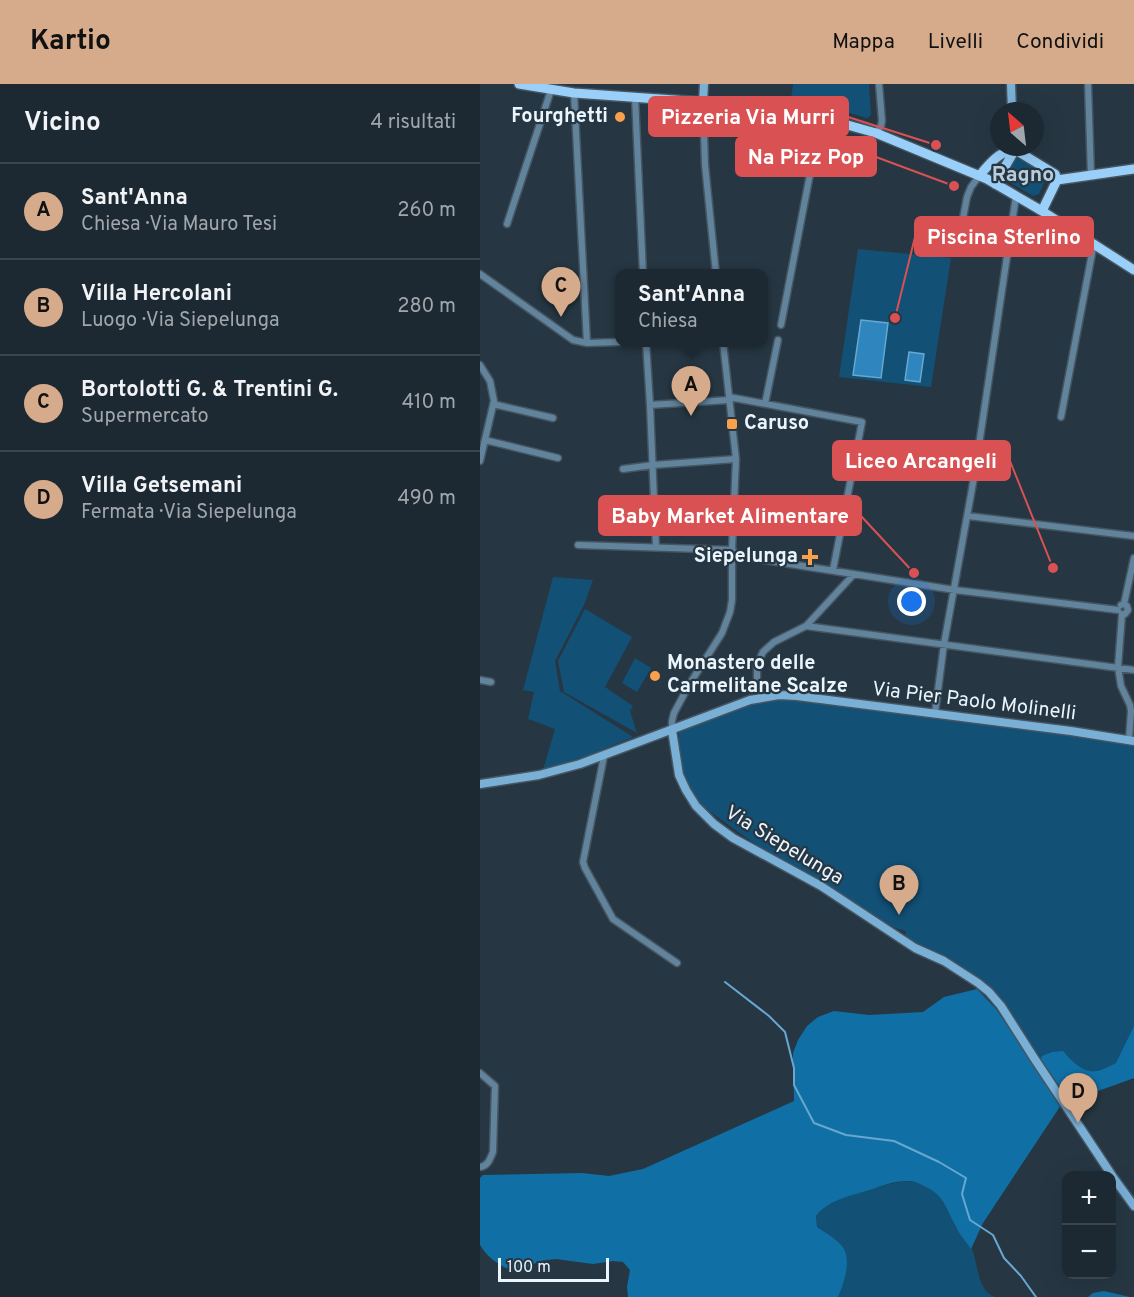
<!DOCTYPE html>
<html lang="it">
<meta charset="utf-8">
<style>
:root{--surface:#1c2932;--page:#29353e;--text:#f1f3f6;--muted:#a0a6ac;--line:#3a454d;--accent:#d6ab8b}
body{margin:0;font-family:Overpass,sans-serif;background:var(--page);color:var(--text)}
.controls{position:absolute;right:18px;bottom:18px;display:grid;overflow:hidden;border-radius:12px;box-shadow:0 6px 24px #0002}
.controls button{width:54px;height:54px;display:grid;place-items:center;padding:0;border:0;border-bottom:2px solid var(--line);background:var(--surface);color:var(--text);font:30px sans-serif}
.compass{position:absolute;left:510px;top:18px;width:54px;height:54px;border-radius:50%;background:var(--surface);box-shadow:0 6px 24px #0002;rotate:332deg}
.scale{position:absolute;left:18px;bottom:15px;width:111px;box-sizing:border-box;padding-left:6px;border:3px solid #eaf5fd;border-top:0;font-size:16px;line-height:21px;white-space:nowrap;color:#eaf5fd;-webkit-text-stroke:4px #263743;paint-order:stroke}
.you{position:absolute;left:432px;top:518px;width:21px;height:21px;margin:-15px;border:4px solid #fff;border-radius:50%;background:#1a73e8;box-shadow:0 0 0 9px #1a73e833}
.badge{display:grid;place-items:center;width:39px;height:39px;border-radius:50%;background:var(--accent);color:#111;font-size:20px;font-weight:700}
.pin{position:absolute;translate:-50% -50px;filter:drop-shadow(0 2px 3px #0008)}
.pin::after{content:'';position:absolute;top:32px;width:21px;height:18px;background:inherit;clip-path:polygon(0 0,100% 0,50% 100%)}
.popup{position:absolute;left:135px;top:185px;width:153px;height:78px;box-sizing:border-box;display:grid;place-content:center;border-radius:12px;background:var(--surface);filter:drop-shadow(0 2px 4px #0005);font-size:20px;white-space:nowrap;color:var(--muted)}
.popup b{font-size:22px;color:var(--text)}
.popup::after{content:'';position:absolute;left:50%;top:100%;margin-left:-12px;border:12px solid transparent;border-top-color:var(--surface)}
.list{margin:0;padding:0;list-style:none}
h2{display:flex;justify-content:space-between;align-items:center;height:78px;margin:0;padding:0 24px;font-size:26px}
h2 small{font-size:20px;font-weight:400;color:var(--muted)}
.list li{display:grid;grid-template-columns:39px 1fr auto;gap:18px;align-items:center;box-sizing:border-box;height:96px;padding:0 24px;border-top:2px solid var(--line)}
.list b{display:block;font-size:22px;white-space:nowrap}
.list p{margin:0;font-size:20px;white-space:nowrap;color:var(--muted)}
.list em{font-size:20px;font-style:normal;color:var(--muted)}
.map{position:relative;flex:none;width:654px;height:1213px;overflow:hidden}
header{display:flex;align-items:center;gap:36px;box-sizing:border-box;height:84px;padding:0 30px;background:var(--accent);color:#111}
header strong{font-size:28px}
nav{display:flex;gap:33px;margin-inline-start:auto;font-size:21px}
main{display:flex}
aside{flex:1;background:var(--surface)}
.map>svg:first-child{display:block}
.green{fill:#125076}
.forest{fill:#1070a6}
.water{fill:#2f85bd;stroke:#67a7d0;stroke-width:1.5}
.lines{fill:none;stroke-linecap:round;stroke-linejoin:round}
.stream{stroke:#67a7d0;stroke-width:2}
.street-casing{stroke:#455561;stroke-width:9}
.secondary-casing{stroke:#455561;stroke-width:11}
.primary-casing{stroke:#455561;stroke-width:12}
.street{stroke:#62839c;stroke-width:6}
.secondary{stroke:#7aafd6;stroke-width:8}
.primary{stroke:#99cff8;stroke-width:9}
.poi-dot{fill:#f8a04b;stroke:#263743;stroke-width:2}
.labels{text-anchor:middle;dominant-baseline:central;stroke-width:4.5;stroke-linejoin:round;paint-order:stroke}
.poi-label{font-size:20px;font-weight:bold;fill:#eaf5fd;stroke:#263743;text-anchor:end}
.street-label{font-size:20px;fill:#eaf5fd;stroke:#263743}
.neighbourhood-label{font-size:21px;font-weight:bold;fill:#bacede;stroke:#263743}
.leader{fill:none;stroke:#da5153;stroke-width:2}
.callout-dot{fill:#da5153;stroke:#263743;stroke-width:2}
.callout{fill:#da5153;stroke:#da5153;stroke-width:2}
.callout-label{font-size:21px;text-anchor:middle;font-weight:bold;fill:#fff}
</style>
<header>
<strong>Kartio</strong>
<nav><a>Mappa</a><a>Livelli</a><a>Condividi</a></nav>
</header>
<main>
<aside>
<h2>Vicino<small>4 risultati</small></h2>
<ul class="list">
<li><span class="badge">A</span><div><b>Sant'Anna</b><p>Chiesa · Via Mauro Tesi</p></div><em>260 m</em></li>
<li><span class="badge">B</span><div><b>Villa Hercolani</b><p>Luogo · Via Siepelunga</p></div><em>280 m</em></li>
<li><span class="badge">C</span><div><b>Bortolotti G. &amp; Trentini G.</b><p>Supermercato</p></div><em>410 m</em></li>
<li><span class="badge">D</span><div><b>Villa Getsemani</b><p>Fermata · Via Siepelunga</p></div><em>490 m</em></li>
</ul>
</aside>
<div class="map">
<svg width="654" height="1213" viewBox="0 0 654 1213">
<rect width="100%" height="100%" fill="#263743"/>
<!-- green -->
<path class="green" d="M313,0h76l2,31 -4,3 -52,-15 -24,-4z
M537,72l31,18 -9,20 -6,2 -27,-16 -2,-3 10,-19z
M378,165l93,9 -20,129 -92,-10z
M73,493l40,3 -9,25 -29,56 5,30 73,46 -44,18 -46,15 12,-41 -27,-10 6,-27 -11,-2z
M105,525l47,28 -27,50 28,19 -3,5 7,22 -73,-41 -6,-31z
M155,574l16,10 -14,24 -15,-9z
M302,615l352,44v335l-64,23 -38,-55 -29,-45 -17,-17 -51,-31 -3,-3 -11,-3 -16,-9 1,-7 -8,-2 -35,-16 -59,-42 -46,-25 -49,-35 -17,-15 -8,-15 -5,-25v-24l73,-29z
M424,1097c18,0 36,11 44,28 3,5 5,11 7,17 5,8 13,14 17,23 6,14 5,42 23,48h-157l2,-6 -23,-64 -1,-11c18,-22 61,-29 88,-35z"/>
<!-- forest -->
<path class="forest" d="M497,905l19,20 65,96 -78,118 -12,26c-5,-8 -12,-15 -16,-24 -9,-17 -11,-30 -31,-39 -6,-3 -10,-5 -17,-5 -14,0 -28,6 -41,10 -18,5 -38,10 -50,25l1,11c7,5 18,11 24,18 12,13 3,38 -3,52h-210l-1,-10 3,-17 -7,-8 -10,-1 -20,3 -37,-5 -17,2 -20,12c-16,-5 -30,-13 -39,-28v-67l3,-3 99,-2 27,3 34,-7 151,-68 -1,-48 5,-13 9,-14 11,-9 16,-6 35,4 54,-3 21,-15z
M654,942v52l-64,23 -29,-41 1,-4 10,-4 11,-1c8,9 20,23 34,20 6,-1 13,-5 19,-8z
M624,1207l26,6h-42l5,-4z"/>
<!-- water -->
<path class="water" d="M381,236l27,3 -7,55 -28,-3z
M429,268l15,2 -4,28 -15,-2z"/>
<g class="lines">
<!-- stream -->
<path class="stream" d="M245,898l44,34 16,16 9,36v17l20,38 32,12 48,6 45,21 27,16 -4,16 8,26 23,15 11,23 17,18 15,21"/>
<defs>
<path id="street" d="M608,0l3,91
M94,9l13,250
M155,13l8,177
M223,18l2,63 11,109
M396,49l5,-7 1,-5 -3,-37
M27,140l44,-134
M479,156l8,-43 4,-10 9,-12
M0,190l93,66 14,3 32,-1
M301,241l40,-208
M166,258l4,63 6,142
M0,281l10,16 4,20 -14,60
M249,313l133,25 -29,148
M13,320l60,14
M285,320l13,-64
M170,321l79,-5
M581,333l33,-174
M5,356l73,18
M143,385l30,-4 83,-6
M488,432l166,20
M98,461l154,5
M252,466l7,6 216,34 163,20
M644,520l3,2 1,4 -3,4h-3l-4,53 3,19 9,19 1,6 -2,29
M641,521l3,-1 10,-46
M326,542l328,44
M0,596l11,2
M283,614l-6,-18v-15l6,-13 11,-10 32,-16 48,-52
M455,629l9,-69 31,-172 41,-276
M192,646v-9l2,-8 15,-28 33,-52 8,-21 2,-12v-50l4,-91 -13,-117
M124,672l-20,101 -1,5 2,6 28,51 64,44
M0,989l15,13 -2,66c-3,7 -5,14 -13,15"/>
<path id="secondary" d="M531,0l1,27
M223,18l1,-18
M192,646l7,45 7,15 10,16 18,18 19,14 88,48 94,62 29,13 34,22 11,9 12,14 33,52 79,119 21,29
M0,700l59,-9 41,-11 170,-64 29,-5 18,1 274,35 63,10"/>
<path id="primary" d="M39,0l55,9 213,15 89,25 111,46 55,32 92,59
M500,91c9,-11 19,-23 34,-26l41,25 2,6
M577,96l77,-11
M515,100l18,-31 1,-4
M562,127l15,-31"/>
</defs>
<!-- street casing -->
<use href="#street" class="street-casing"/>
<!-- secondary casing -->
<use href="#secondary" class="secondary-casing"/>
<!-- primary casing -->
<use href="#primary" class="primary-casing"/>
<!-- street -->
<use href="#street" class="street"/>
<!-- secondary -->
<use href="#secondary" class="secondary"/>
<!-- primary -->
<use href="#primary" class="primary"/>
</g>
<!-- markers -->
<g class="poi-dot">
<circle cx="140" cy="33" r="6"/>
<rect x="246" y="334" width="12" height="12" rx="3"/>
<path d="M327 464h6v6h6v6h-6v6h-6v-6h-6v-6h6z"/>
<circle cx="175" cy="592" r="6"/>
</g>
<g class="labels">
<!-- poi labels -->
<g class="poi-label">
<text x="128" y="33">Fourghetti</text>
<text x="264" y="340" text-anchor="start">Caruso</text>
<text x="318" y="473">Siepelunga</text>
<text x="187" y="580" text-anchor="start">Monastero delle<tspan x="187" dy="23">Carmelitane Scalze</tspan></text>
</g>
<!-- street labels -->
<g class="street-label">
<text transform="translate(494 618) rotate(7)">Via Pier Paolo Molinelli</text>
<text transform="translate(304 762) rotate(31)">Via Siepelunga</text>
</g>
<!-- neighbourhood labels -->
<g class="neighbourhood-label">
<text x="543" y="91">Ragno</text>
</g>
</g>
<!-- callouts -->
<path class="leader" d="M456 61L368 33M474 102L396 73M415 234L435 153M573 484L530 377M434 489L381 432"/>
<g class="callout-dot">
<circle cx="456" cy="61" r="6"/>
<circle cx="474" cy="102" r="6"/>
<circle cx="415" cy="234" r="6"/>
<circle cx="573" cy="484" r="6"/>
<circle cx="434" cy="489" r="6"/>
</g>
<g class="callout">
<rect x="169" y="13" width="199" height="39" rx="6"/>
<rect x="256" y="53" width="140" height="39" rx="6"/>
<rect x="435" y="133" width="178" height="39" rx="6"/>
<rect x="353" y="357" width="177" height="39" rx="6"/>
<rect x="119" y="412" width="262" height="39" rx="6"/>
</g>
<g class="callout-label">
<text x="268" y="40">Pizzeria Via Murri</text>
<text x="326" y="80">Na Pizz Pop</text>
<text x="524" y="160">Piscina Sterlino</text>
<text x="441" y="384">Liceo Arcangeli</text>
<text x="250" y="439">Baby Market Alimentare</text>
</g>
</svg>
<div class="controls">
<button>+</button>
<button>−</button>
</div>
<svg class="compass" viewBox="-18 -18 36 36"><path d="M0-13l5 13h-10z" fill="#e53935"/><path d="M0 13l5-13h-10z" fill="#a0a6ac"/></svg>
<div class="scale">100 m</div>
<div class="you"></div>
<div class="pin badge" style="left:211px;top:332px">A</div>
<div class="popup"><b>Sant'Anna</b>Chiesa</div>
<div class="pin badge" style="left:419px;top:831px">B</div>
<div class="pin badge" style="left:81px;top:233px">C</div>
<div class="pin badge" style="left:598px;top:1039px">D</div>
</div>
</main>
